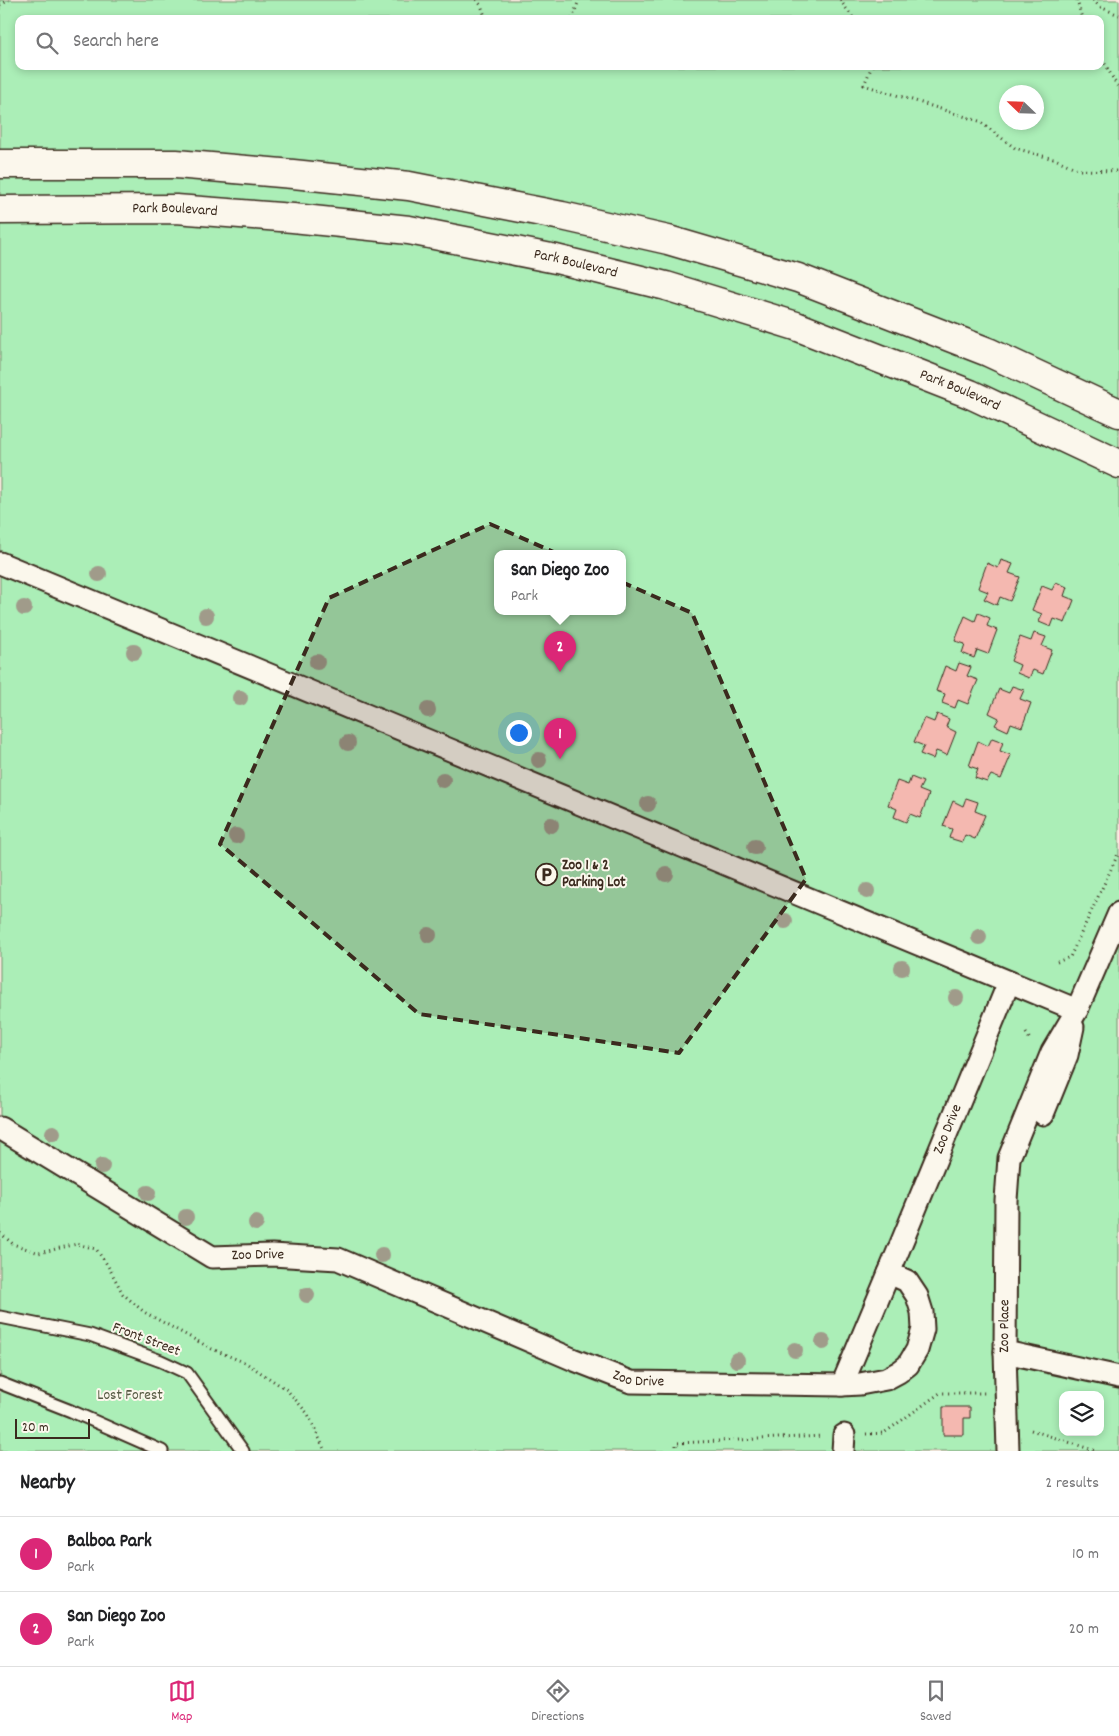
<!DOCTYPE html>
<style>
:root{--surface:#fff;--page:#f6f6f6;--text:#202124;--muted:#757577;--line:#e0e0e0;--accent:#db2777}
body{margin:0;font-family:Dekko,sans-serif;background:var(--page);color:var(--text)}
.controls{position:absolute;right:15px;bottom:15px;display:grid;overflow:hidden;border-radius:10px;box-shadow:0 2px 8px #0003}
.controls button{width:45px;height:45px;display:grid;place-items:center;padding:0;border:0;border-bottom:1px solid var(--line);background:var(--surface);color:var(--text);font:25px sans-serif}
.compass{position:absolute;left:999px;top:85px;width:45px;height:45px;border-radius:50%;background:var(--surface);box-shadow:0 2px 8px #0003;rotate:293deg}
.scale{position:absolute;left:15px;bottom:12px;width:75px;box-sizing:border-box;padding-left:5px;border:2px solid #3b2a1e;border-top:0;font-size:14px;line-height:18px;white-space:nowrap;color:#3b2a1e;-webkit-text-stroke:4px #fbf7ec;paint-order:stroke}
.you{position:absolute;left:518px;top:732px;width:18px;height:18px;margin:-12px;border:4px solid #fff;border-radius:50%;background:#1a73e8;box-shadow:0 0 0 8px #1a73e833}
.badge{display:grid;place-items:center;width:32px;height:32px;border-radius:50%;background:var(--accent);color:#fff;font-size:16px;font-weight:700}
.pin{position:absolute;translate:-50% -41px;filter:drop-shadow(0 1px 2px #0008)}
.pin::after{content:'';position:absolute;top:26px;width:18px;height:15px;background:inherit;clip-path:polygon(0 0,100% 0,50% 100%)}
.popup{position:absolute;left:494px;top:550px;width:132px;height:65px;box-sizing:border-box;display:grid;place-content:center;border-radius:10px;background:var(--surface);filter:drop-shadow(0 1px 4px #0005);font-size:16px;white-space:nowrap;color:var(--muted)}
.popup b{font-size:19px;color:var(--text)}
.popup::after{content:'';position:absolute;left:50%;top:100%;margin-left:-10px;border:10px solid transparent;border-top-color:var(--surface)}
.list{margin:0;padding:0;list-style:none}
h2{display:flex;justify-content:space-between;align-items:center;height:65px;margin:0;padding:0 20px;font-size:21px}
h2 small{font-size:16px;font-weight:400;color:var(--muted)}
.list li{display:grid;grid-template-columns:32px 1fr auto;gap:15px;align-items:center;box-sizing:border-box;height:75px;padding:0 20px;border-top:1px solid var(--line)}
.list b{display:block;font-size:19px;white-space:nowrap}
.list p{margin:0;font-size:16px;white-space:nowrap;color:var(--muted)}
.list em{font-size:16px;font-style:normal;color:var(--muted)}
.icon{flex:none;width:28px;height:28px;fill:none;stroke:currentColor;stroke-width:2;stroke-linecap:round;stroke-linejoin:round}
.map{position:relative;flex:none;width:1119px;height:1451px;overflow:hidden}
.search{position:absolute;background:var(--surface);box-shadow:0 2px 8px #0003;left:15px;right:15px;top:15px;height:55px;display:flex;align-items:center;gap:12px;box-sizing:border-box;padding:0 18px;border-radius:10px;color:var(--muted);font-size:19px}
.sheet{height:215px;background:var(--surface)}
nav{display:flex;justify-content:space-around;align-items:center;box-sizing:border-box;height:70px;border-top:1px solid var(--line);background:var(--surface);font-size:14px;color:var(--muted)}
nav a{display:grid;justify-items:center;gap:2px}
nav .on{color:var(--accent)}
.map>svg:first-child{display:block}
.green{fill:#abeeb7;stroke:#738c6a;fill-rule:evenodd}
.building{fill:#f4b8b0;stroke:#3b2a1e}
.lines{fill:none;stroke-linecap:round;stroke-linejoin:round}
.lane-casing{stroke:#3b2a1e;stroke-width:15}
.street-casing{stroke:#3b2a1e;stroke-width:25}
.primary-casing{stroke:#3b2a1e;stroke-width:31}
.path{stroke:#3b2a1e;stroke-width:3;stroke-dasharray:1 4;stroke-linecap:butt}
.lane{stroke:#fbf7ec;stroke-width:11}
.street{stroke:#fbf7ec;stroke-width:21}
.primary{stroke:#fbf7ec;stroke-width:28}
.tree{fill:#a09b8a}
.marked{fill:#3b2a1e;fill-opacity:0.2;stroke:#3b2a1e;stroke-width:4;stroke-dasharray:10 6;stroke-linejoin:round}
.labels{text-anchor:middle;dominant-baseline:central;stroke-width:4;stroke-linejoin:round;paint-order:stroke}
.street-label{font-size:15px;fill:#3b2a1e;stroke:#fbf7ec}
.poi-label{font-size:15px;font-weight:bold;fill:#3b2a1e;stroke:#fbf7ec;text-anchor:start}
.park-label{font-size:15px;fill:#575b44;stroke:#fbf7ec}
</style>
<div class="map">
<svg width="1119" height="1451" viewBox="0 0 1119 1451">
<rect width="100%" height="100%" fill="#faeae0"/>
<filter id="ink" filterUnits="userSpaceOnUse"><feTurbulence type="fractalNoise" baseFrequency=".02" numOctaves="2"/><feDisplacementMap in="SourceGraphic" scale="10" xChannelSelector="R" yChannelSelector="G"/><feConvolveMatrix kernelMatrix="1 2 1 2 8 2 1 2 1" color-interpolation-filters="sRGB"/></filter>
<g filter="url(#ink)">
<!-- green -->
<path class="green" d="M0,0h1119v1451h-1119zM19,19h1081v47h-1081zM1006,92h30v30h-30zM498,553h124v58h-124zM1063,1395h37v37h-37z"/>
<!-- building -->
<path class="building" d="M1001,560l12,4 -4,9 11,4 -10,24 -10,-4 -3,8 -13,-6 4,-7 -10,-4 9,-25 11,5z
M1056,582l11,5 -3,9 10,4 -9,23 -11,-4 -3,8 -12,-5 3,-8 -10,-4 10,-24 10,4z
M978,613l12,5 -3,8 10,4 -9,24 -11,-4 -3,8 -12,-5 3,-9 -10,-3 10,-25 10,5z
M1034,633l12,4 -4,9 10,4 -9,24 -10,-4 -4,8 -12,-5 3,-8 -9,-4 9,-24 11,4z
M959,663l12,4 -4,9 11,4 -10,24 -10,-4 -3,8 -13,-5 3,-9 -9,-3 9,-25 11,5z
M1012,686l12,4 -4,9 11,4 -9,24 -11,-4 -3,8 -13,-6 4,-7 -10,-5 10,-24 10,4z
M937,714l12,5 -3,8 10,5 -9,23 -11,-4 -3,8 -13,-5 4,-8 -10,-4 10,-24 10,4z
M992,738l11,4 -3,9 11,4 -10,24 -10,-4 -4,7 -12,-4 3,-9 -9,-3 9,-25 10,5z
M911,777l12,5 -4,8 10,4 -9,24 -10,-4 -4,8 -12,-5 3,-8 -9,-4 9,-24 11,4z
M966,798l12,4 -3,9 10,4 -10,24 -10,-4 -3,7 -13,-4 3,-9 -9,-3 10,-25 10,5z
M943,1407h27v11h-6v17h-21z"/>
<g class="lines">
<defs>
<path id="lane" d="M0,1317l90,18 71,26 26,12 56,78
M0,1383l71,28 91,40"/>
<g id="street">
<path d="M0,563l1077,447"/>
<path d="M1043,1114l24,-59 6,-28"/>
<path id="s1" d="M0,1128l212,129 60,-2 66,4 234,100 59,23 211,3 18,-1 26,-5 13,-7 9,-7 9,-15 6,-21 -1,-17 -5,-16 -10,-15 -18,-8 120,-291"/>
<path d="M1005,1352l114,25"/>
<path d="M842,1385l47,-112"/>
<path d="M843,1451l1,-16"/>
<path id="s2" d="M1008,1451l-3,-99 1,-152 3,-42 43,-106 25,-42 42,-97"/>
</g>
<g id="primary">
<path d="M0,164h176l117,10 116,12 153,30 106,24 130,38 190,74 131,61"/>
<path id="s3" d="M0,210l176,-1 117,9 116,12 147,29 110,27 130,40 174,68 149,70"/>
</g>
</defs>
<!-- lane casing -->
<use href="#lane" class="lane-casing"/>
<!-- street casing -->
<use href="#street" class="street-casing"/>
<!-- primary casing -->
<use href="#primary" class="primary-casing"/>
<!-- path -->
<path class="path" d="M476,0l5,5 5,14
M840,0l14,19
M1077,0l5,19
M1093,0l7,7 19,8
M0,5l9,-5
M572,19l7,-19
M1100,55l19,34
M872,66l-8,19 115,36 36,27 42,12 23,10 39,1
M1057,962l13,-5 49,-105
M1026,1033l5,8
M0,1233l13,11 26,9 38,-9 19,5 12,17 15,28 21,18 68,37 34,14 41,27 21,24 17,37
M1031,1430l65,21
M866,1434l18,-1 56,-40h45
M676,1451v-8l146,-7"/>
<!-- lane -->
<use href="#lane" class="lane"/>
<!-- street -->
<use href="#street" class="street"/>
<!-- primary -->
<use href="#primary" class="primary"/>
</g>
<!-- trees -->
<g class="tree">
<circle cx="99" cy="574" r="8"/>
<circle cx="24" cy="608" r="8"/>
<circle cx="206" cy="616" r="8"/>
<circle cx="134" cy="652" r="8"/>
<circle cx="317" cy="662" r="8"/>
<circle cx="240" cy="698" r="8"/>
<circle cx="428" cy="710" r="8"/>
<circle cx="348" cy="743" r="8"/>
<circle cx="539" cy="760" r="8"/>
<circle cx="443" cy="780" r="8"/>
<circle cx="648" cy="804" r="8"/>
<circle cx="551" cy="825" r="8"/>
<circle cx="236" cy="836" r="8"/>
<circle cx="755" cy="847" r="8"/>
<circle cx="666" cy="874" r="8"/>
<circle cx="867" cy="891" r="8"/>
<circle cx="785" cy="921" r="8"/>
<circle cx="429" cy="935" r="8"/>
<circle cx="979" cy="937" r="8"/>
<circle cx="902" cy="968" r="8"/>
<circle cx="956" cy="998" r="8"/>
<circle cx="53" cy="1133" r="8"/>
<circle cx="102" cy="1166" r="8"/>
<circle cx="148" cy="1193" r="8"/>
<circle cx="186" cy="1217" r="8"/>
<circle cx="256" cy="1223" r="8"/>
<circle cx="382" cy="1255" r="8"/>
<circle cx="307" cy="1295" r="8"/>
<circle cx="823" cy="1342" r="8"/>
<circle cx="795" cy="1350" r="8"/>
<circle cx="737" cy="1360" r="8"/>
</g>
</g>
<!-- marked area -->
<path class="marked" d="M490,524l202,89 114,266 -127,174 -260,-39 -199,-170 109,-246z"/>
<!-- icons -->
<defs>
<symbol id="parking-ring" viewBox="-11 -11 22 22"><circle r="9.5" fill="#fbf7ec" stroke="#3b2a1e" stroke-width="1.5"/><path d="M-3.5-5.5H1a3.5 3.5 0 0 1 0 7H-1V5.5H-3.5ZM-1-3.4V-.6H.8a1.4 1.4 0 0 0 0-2.8Z" fill="#3b2a1e"/></symbol>
</defs>
<g fill-rule="evenodd">
<use href="#parking-ring" x="534" y="862" width="25" height="25"/>
</g>
<g class="labels">
<!-- street labels -->
<g class="street-label">
<text stroke="none"><textPath href="#s3" startOffset="175">Park Boulevard</textPath></text>
<text stroke="none"><textPath href="#s3" startOffset="580">Park Boulevard</textPath></text>
<text stroke="none"><textPath href="#s3" startOffset="985">Park Boulevard</textPath></text>
<text stroke="none"><textPath href="#s1" startOffset="1240">Zoo Drive</textPath></text>
<text stroke="none"><textPath href="#s1" startOffset="294">Zoo Drive</textPath></text>
<text stroke="none"><textPath href="#s2" startOffset="125">Zoo Place</textPath></text>
<text transform="translate(146 1340) rotate(21)">Front Street</text>
<text stroke="none"><textPath href="#s1" startOffset="699">Zoo Drive</textPath></text>
</g>
<!-- poi labels -->
<g class="poi-label">
<text x="562" y="866">Zoo 1 &amp; 2<tspan x="562" dy="17">Parking Lot</tspan></text>
</g>
<!-- park labels -->
<g class="park-label">
<text x="130" y="1396">Lost Forest</text>
</g>
</g>
</svg>
<div class="controls">
<button><svg class="icon" aria-label="layers" viewBox="0 0 24 24"><path d="M12 4l9 5-9 5-9-5zM3 14l9 5 9-5"/></svg></button>
</div>
<svg class="compass" viewBox="-18 -18 36 36"><path d="M0-13l5 13h-10z" fill="#e53935"/><path d="M0 13l5-13h-10z" fill="#757577"/></svg>
<div class="scale">20 m</div>
<div class="you"></div>
<div class="pin badge" style="left:560px;top:759px">1</div>
<div class="pin badge" style="left:560px;top:672px">2</div>
<div class="popup"><b>San Diego Zoo</b>Park</div>
<div class="search"><svg class="icon" aria-label="search" viewBox="0 0 24 24"><circle cx="10" cy="10" r="6"/><path d="M15 15l6 6"/></svg>Search here</div>
</div>
<section class="sheet">
<h2>Nearby<small>2 results</small></h2>
<ul class="list">
<li><span class="badge">1</span><div><b>Balboa Park</b><p>Park</p></div><em>10 m</em></li>
<li><span class="badge">2</span><div><b>San Diego Zoo</b><p>Park</p></div><em>20 m</em></li>
</ul>
</section>
<nav>
<a class="on"><svg class="icon" aria-label="map" viewBox="0 0 24 24"><path d="M3 6l6-2 6 2 6-2v14l-6 2-6-2-6 2zM9 4v14M15 6v14"/></svg>Map</a>
<a><svg class="icon" aria-label="directions" viewBox="0 0 24 24"><path d="M12 3l9 9-9 9-9-9zM9 14v-3h6M13 9l2 2-2 2"/></svg>Directions</a>
<a><svg class="icon" aria-label="saved" viewBox="0 0 24 24"><path d="M7 4h10v16l-5-4-5 4z"/></svg>Saved</a>
</nav>
